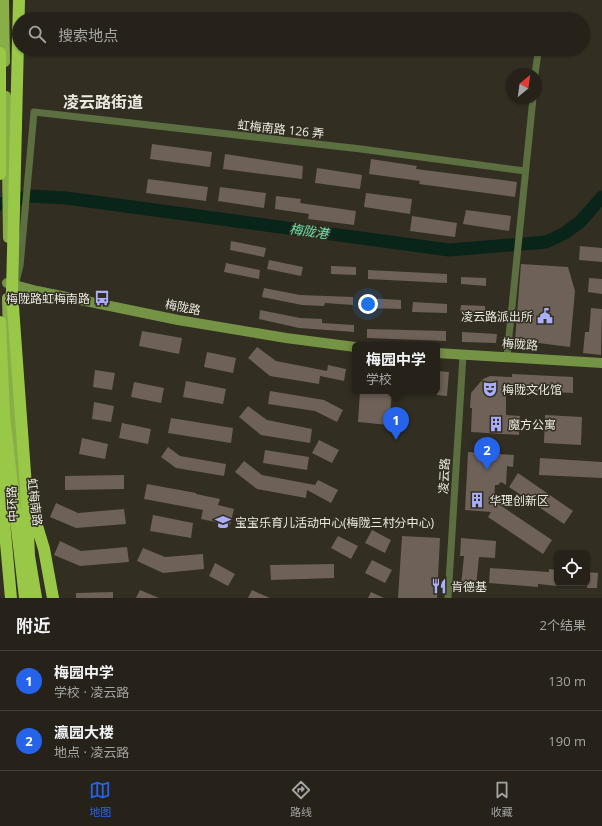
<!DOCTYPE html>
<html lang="zh">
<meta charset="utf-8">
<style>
:root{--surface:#26221a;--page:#322f27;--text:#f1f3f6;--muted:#a4a4a2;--line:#423f39;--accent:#2563eb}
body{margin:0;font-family:"Open Sans","Noto Sans SC",sans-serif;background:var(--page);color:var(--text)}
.controls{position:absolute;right:12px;bottom:12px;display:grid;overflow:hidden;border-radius:6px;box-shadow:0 1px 3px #0004}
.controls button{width:36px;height:36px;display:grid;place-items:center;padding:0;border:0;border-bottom:1px solid var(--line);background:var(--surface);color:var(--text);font:20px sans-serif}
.compass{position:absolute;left:506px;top:68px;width:36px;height:36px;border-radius:50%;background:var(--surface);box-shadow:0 1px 3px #0004;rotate:29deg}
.you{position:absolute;left:368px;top:304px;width:14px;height:14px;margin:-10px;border:3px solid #fff;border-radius:50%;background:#1a73e8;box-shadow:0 0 0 6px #1a73e833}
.badge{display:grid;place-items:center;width:26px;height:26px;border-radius:50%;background:var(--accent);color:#fff;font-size:13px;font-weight:700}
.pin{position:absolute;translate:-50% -33px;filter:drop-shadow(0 1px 2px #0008)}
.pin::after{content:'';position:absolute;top:21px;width:14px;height:12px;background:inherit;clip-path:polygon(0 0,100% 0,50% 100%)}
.popup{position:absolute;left:352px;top:342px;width:88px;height:52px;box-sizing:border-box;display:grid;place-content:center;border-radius:6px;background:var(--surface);filter:drop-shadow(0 1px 3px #0005);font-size:13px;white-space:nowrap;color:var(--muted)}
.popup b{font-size:15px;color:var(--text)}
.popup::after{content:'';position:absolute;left:50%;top:100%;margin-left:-8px;border:8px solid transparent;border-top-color:var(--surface)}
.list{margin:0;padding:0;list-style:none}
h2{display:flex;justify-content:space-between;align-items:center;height:52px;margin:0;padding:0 16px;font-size:17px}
h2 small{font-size:13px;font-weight:400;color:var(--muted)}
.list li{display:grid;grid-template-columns:26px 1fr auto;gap:12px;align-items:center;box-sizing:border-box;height:60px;padding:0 16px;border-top:1px solid var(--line)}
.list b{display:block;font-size:15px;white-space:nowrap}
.list p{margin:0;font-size:13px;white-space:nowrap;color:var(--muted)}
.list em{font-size:13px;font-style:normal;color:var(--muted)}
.icon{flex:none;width:22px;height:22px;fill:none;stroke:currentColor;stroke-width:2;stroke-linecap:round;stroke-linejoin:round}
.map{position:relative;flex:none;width:602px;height:598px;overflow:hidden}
.search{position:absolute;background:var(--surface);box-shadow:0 1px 3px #0004;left:12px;right:12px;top:12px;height:44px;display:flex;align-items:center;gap:10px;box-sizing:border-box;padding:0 14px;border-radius:22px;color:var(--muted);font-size:15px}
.sheet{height:172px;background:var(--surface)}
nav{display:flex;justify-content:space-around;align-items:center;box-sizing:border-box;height:56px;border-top:1px solid var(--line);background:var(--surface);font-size:11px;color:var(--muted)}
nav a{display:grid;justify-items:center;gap:2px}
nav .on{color:var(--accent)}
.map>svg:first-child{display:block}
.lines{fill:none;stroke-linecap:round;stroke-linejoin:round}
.river{stroke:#092418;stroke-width:13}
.building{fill:#6d6158}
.street{stroke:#5c6f40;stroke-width:7}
.secondary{stroke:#759345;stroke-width:10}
.primary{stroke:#88ae48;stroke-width:10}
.highway{stroke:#99c748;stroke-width:12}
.highway-bridge{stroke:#99c748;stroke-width:12}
.labels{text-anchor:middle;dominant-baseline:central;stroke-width:3;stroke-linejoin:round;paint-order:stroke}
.street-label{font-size:12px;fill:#ebe9e1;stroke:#322e22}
.poi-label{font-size:12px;fill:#ebe9e1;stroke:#322e22;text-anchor:start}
.water-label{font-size:13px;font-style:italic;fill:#6adfa8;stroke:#322e22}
.district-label{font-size:16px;font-weight:bold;fill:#ebe9e1;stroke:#322e22}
</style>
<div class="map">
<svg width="602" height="598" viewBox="0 0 602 598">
<rect width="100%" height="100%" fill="#322e22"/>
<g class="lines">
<!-- river -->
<path class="river" d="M0,204l30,-8 36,2 383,52 97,-8 19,-9 16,-12 21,-24"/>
</g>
<!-- building -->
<path class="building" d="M152,144l60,8 -2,15 -60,-8z
M225,154l78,12 -1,13 -79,-10z
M371,159l46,7 -1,3 101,13 -2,15 -96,-13 1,-3 -51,-7z
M317,168l45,7 -2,14 -45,-6z
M148,179l60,8 -2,14 -60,-8z
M220,187l46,6 -2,15 -46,-7z
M366,193l46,6 -2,15 -46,-7z
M276,196l25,3 -1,4 56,8 -2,14 -46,-6 1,-5 -34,-5z
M466,210l45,6 -2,15 -46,-7z
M412,216l45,7 -2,14 -45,-6z
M231,241l35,7 -2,9 -34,-7z
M580,246l22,2v14l-23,-2z
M269,260l34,7 -2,9 -34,-7z
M226,263l34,7 -1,9 -35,-7z
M521,264l47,3 7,24 -5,56 -55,-7z
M331,266l25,1v8l-25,-1z
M368,270l79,4v9l-79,-4z
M461,277l25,1v8l-25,-2z
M589,278l13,1v15l-14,-2z
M264,288l36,7 53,2v8l-28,-2 -1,3 -22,-1 -40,-8z
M367,298l34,2v9l-35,-1z
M413,302l34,2v9l-35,-1z
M461,305l24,1v7l-25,-1z
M591,308l11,1 -1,46 -18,-2 2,-21h4z
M260,310l40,8 22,1v4l32,2v7l-55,-4 -40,-9z
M367,329l79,2v10l-79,-3z
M142,331l40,7 -3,16 -40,-8z
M462,332l35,2 -1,9 -34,-1z
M257,347l19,14 51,10 1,-6 18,4 -2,12 -24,-5 -1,8 -49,-8 -22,-18z
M207,352l29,6 -3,15 -29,-6z
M95,370l20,3 -3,17 -19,-3z
M437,371l12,1 -2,24 -10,-1z
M512,374l61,3v16l-67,-3v25l14,1 -1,19 -48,-3 1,-24h-2l1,-15 12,-14 7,-3 22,1z
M186,381l40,8 -3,15 -40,-7z
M134,382l30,6 -3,15 -30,-6z
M270,391l54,9 19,10 -6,12 -22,-11 -47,-7z
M360,391h32l-3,34 -31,-3z
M94,402l20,4 -3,16 -19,-3z
M248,406l19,14 45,9 -2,14 -49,-8 -22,-18z
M545,415l37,2 -1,28 -37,-2z
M171,418l62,10 -2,15 -63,-10z
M122,423l29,6 -3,15 -29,-6z
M82,438l26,6 -3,15 -26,-5z
M319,440l20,10 -7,13 -20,-10z
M168,447l12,9 46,8 -2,12 -48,-8 -15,-11z
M265,450l44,7 -2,13 -44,-7z
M468,452l46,3 -1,12 -6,-1 -1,19 -5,-3 -3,3h-3l-1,16 58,39 -9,14 -55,-37 3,-5 -26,-2z
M540,458l62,4v16l-63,-3z
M244,461l18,14 53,10 3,-5 20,10 -7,13 -24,-13 -1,8 -49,-9 -22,-17z
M518,473l55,38 -9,13 -55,-37z
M124,475v14l-59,1v-14z
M147,484l49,9v1l24,5 -2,6 16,4 -4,16 -29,-6 2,-9 -59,-11z
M56,503l22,10 46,-4 2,15 -50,4 -26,-11z
M153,515l40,8 -2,15 -41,-7z
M372,530l19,10 -6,13 -20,-10z
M338,536l20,10 -7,13 -20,-11z
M402,536l38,2 -3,60h-39z
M461,538l35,3 -1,17 -16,-1 -3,29 -15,-1 3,-29h-4z
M60,541l21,10 46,-4 2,15 -49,4 -26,-11z
M143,548l22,9 38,-3 1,15 -41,4 -26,-12z
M372,560l20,10 -7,13 -20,-10z
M215,563l20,11 -7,12 -19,-10z
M334,564v14l-63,2 -1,-15z
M490,568l59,4v-3l8,1v16l-19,-2v3l-49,-4z
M587,572l11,1 -1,15h-10z
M140,590l19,8h-23z
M252,590l18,8h-22z
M113,592v6h-37v-5z
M371,592l13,6h-16z"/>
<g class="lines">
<!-- street -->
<path class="street" d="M535,74l3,-21
M16,282l4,-16 14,-154 327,37 164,22
M507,356l26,-258
M448,598l15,-243"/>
<!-- secondary -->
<path class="secondary" d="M7,283l30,8 141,29 108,18 69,9
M437,353l165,10"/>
<!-- primary -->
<path class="primary" d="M4,0l1,62
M6,96l2,142
M7,298l2,75 14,140"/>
<!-- highway -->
<path class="highway" d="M0,53v121
M0,476l3,-43"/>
<!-- highway-bridge -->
<path class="highway-bridge" d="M19,0l-7,293 14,194 3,69 7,42
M0,322l4,94 21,182
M0,477l11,121
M31,506l13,43 9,49"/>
</g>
<!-- icons -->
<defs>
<symbol id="bus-bare" viewBox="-9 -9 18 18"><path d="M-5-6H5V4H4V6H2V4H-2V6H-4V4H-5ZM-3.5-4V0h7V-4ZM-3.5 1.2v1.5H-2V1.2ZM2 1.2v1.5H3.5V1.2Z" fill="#abaffb" stroke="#322e22" stroke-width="2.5" paint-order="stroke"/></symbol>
<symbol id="civic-bare" viewBox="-9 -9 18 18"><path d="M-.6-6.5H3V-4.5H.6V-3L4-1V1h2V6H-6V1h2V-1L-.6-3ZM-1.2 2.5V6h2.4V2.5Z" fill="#abaffb" stroke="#322e22" stroke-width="2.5" paint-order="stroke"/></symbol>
<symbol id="theatre-bare" viewBox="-9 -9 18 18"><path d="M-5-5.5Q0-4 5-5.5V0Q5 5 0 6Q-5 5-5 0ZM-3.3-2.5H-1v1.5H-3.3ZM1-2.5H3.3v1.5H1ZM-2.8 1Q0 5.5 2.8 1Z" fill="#abaffb" stroke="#322e22" stroke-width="2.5" paint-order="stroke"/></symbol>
<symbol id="building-bare" viewBox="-9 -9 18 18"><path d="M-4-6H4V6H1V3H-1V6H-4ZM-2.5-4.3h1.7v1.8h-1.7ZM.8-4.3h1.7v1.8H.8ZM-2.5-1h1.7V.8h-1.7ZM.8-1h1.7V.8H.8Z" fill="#abaffb" stroke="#322e22" stroke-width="2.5" paint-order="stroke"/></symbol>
<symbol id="school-bare" viewBox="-9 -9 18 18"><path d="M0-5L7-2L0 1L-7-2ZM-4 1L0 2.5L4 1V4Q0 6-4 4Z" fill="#abaffb" stroke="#322e22" stroke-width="2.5" paint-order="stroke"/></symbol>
<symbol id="restaurant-bare" viewBox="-9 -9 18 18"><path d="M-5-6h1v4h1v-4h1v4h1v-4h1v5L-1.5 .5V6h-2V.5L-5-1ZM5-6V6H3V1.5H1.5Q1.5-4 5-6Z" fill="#abaffb" stroke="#322e22" stroke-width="2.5" paint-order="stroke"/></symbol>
</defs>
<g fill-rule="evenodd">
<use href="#bus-bare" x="91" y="287" width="22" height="22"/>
<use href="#civic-bare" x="534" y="305" width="22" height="22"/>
<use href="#theatre-bare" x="479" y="378" width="22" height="22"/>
<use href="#building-bare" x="485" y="413" width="22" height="22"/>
<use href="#building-bare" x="466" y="489" width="22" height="22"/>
<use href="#school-bare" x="212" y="511" width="22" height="22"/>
<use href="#restaurant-bare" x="428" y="575" width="22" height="22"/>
</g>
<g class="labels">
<!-- street labels -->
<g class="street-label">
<text transform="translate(281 129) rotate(6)">虹梅南路 126 弄</text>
<text transform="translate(183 307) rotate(11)">梅陇路</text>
<text transform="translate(520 344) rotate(4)">梅陇路</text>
<text transform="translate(444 476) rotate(-87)">凌云路</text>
<text transform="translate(35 502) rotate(83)">虹梅南路</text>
<text transform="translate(12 504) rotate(-93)">中环路</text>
</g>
<!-- poi labels -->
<g class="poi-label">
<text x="90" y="298" text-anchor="end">梅陇路虹梅南路</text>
<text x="533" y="316" text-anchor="end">凌云路派出所</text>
<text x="502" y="389">梅陇文化馆</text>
<text x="508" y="424">魔方公寓</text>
<text x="489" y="500">华理创新区</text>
<text x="235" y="522">宝宝乐育儿活动中心(梅陇三村分中心)</text>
<text x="451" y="586">肯德基</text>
</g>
<!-- water labels -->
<g class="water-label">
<text transform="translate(309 231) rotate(8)">梅陇港</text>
</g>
<!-- district labels -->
<g class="district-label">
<text x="103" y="102">凌云路街道</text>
</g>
</g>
</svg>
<div class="controls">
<button><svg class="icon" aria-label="locate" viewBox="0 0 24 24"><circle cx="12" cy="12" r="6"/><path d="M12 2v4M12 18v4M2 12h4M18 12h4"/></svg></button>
</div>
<svg class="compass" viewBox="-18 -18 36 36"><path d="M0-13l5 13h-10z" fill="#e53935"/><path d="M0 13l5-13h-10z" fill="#a4a4a2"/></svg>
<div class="you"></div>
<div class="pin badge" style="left:396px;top:440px">1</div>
<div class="popup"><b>梅园中学</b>学校</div>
<div class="pin badge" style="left:487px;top:470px">2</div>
<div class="search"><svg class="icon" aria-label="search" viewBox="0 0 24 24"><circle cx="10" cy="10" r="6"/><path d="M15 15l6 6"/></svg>搜索地点</div>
</div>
<section class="sheet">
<h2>附近<small>2个结果</small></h2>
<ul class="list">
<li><span class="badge">1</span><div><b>梅园中学</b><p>学校 · 凌云路</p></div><em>130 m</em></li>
<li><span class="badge">2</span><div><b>瀛园大楼</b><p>地点 · 凌云路</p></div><em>190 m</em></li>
</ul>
</section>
<nav>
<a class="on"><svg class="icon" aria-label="map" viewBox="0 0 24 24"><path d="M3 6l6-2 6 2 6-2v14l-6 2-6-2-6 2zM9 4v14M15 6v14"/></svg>地图</a>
<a><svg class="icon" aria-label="directions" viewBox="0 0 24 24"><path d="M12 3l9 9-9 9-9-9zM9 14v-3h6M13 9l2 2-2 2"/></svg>路线</a>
<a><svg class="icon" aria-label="saved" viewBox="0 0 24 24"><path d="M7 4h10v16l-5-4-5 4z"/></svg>收藏</a>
</nav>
